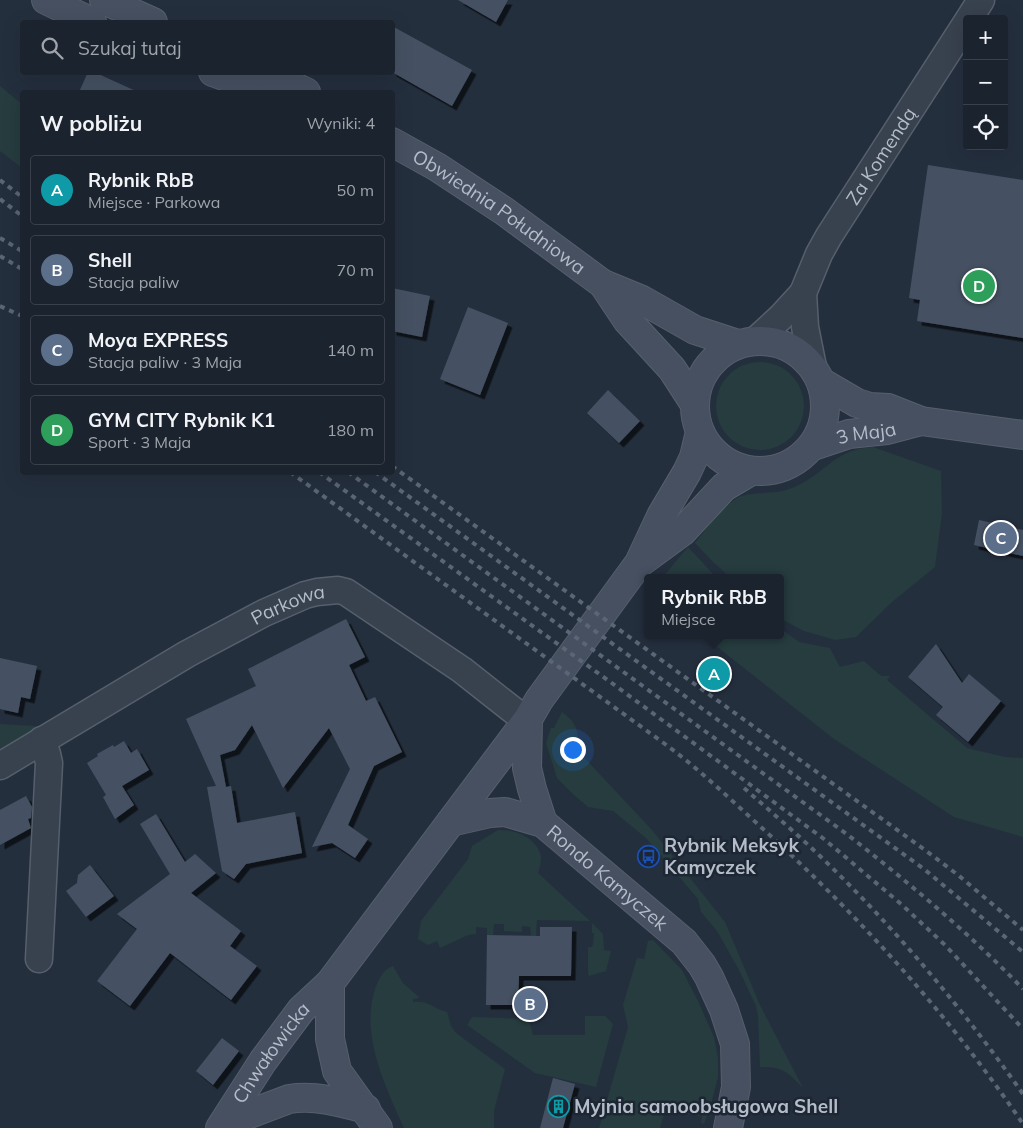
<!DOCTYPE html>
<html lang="pl">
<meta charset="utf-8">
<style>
:root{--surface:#1b232e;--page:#242b36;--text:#f1f3f6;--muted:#a0a4aa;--line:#39404a;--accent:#8c9099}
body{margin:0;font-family:Mulish,sans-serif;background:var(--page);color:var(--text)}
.controls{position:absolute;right:15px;top:15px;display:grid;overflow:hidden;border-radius:5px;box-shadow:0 5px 20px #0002}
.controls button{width:45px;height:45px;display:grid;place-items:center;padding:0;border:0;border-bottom:1px solid var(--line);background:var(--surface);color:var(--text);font:25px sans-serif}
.you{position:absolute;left:572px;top:749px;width:18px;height:18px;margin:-12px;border:4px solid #fff;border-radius:50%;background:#1a73e8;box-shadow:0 0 0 8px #1a73e833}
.badge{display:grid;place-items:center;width:32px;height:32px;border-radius:50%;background:var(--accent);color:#fff;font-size:16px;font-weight:700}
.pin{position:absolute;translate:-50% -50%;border:2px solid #fff;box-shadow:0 1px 5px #0006}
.popup{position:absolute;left:644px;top:574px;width:140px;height:65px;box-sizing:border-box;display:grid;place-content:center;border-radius:5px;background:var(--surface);filter:drop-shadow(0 1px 4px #0005);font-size:16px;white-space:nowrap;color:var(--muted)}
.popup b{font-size:19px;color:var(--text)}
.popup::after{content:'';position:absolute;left:50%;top:100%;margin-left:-10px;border:10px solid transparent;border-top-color:var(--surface)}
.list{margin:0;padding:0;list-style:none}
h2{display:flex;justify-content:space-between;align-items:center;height:65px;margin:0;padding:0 20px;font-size:21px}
h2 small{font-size:16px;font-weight:400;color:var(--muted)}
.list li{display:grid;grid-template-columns:32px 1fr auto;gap:15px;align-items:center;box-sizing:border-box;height:70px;margin:0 10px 10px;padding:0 10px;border:1px solid var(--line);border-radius:5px}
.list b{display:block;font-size:19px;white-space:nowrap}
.list p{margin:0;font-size:16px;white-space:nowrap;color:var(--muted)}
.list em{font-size:16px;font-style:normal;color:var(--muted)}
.icon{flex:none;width:28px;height:28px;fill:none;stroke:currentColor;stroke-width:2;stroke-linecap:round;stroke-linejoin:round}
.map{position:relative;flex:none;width:1023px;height:1128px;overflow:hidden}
.search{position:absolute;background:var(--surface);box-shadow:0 5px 20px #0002;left:20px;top:20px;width:375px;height:55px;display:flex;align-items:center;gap:12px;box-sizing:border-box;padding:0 18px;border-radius:5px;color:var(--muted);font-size:19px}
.panel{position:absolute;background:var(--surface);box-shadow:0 5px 20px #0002;left:20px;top:90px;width:375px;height:385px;border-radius:5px}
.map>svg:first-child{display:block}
.green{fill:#263c3f}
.building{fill:#455162;filter:url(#shadow)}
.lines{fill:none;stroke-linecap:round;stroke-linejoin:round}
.street-casing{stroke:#565f6c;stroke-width:29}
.secondary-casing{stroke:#565f6c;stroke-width:30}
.street{stroke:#38414e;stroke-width:26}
.secondary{stroke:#465061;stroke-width:28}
.rail{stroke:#5a6575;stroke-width:4;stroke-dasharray:5 5;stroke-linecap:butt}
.labels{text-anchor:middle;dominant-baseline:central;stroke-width:5;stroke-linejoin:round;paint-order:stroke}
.street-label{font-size:19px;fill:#b4bcc9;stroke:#1d2633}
.poi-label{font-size:19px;font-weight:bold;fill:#b4bcc9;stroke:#1d2633;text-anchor:start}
</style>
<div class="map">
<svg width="1023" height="1128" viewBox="0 0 1023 1128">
<defs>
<filter id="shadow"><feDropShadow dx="4.5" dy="4.5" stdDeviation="0" flood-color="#0009"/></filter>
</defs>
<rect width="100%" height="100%" fill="#242f3e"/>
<!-- green -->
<path class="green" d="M0,86l22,18v64l-22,-17z
M716 406a44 44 0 1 1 88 0a44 44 0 1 1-88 0Z
M873,447l68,24 1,42 -7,54 -43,35 -36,35 -21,3 -31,-9 -23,-12 -1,-41h-49l-17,-15 -19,-20c12,-15 25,-34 42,-45 11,-7 37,-3 52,-9 34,-11 43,-40 84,-42z
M688,547l29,31h-55z
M780,628l19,14 31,6 10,19 24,-6 17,15h9l-3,4 80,68 38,9 18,1v79l-69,-20 -120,-78 -132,-104h78z
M562,712c17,12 16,22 17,40l73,78 73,92 35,83 43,83c-17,-17 -19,-21 -43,-21l-2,-51 -2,-10 -17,-36 -22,-39 -16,-19 -3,-13 -52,-61 -33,-27 -25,-4 -14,-12 -17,-17 -11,-35 5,-15h3z
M0,724l35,2 -1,14 -34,17z
M498,830c16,-1 40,8 43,27 0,5 -1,11 -3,16l52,48 -53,-1 -1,16h-5l-1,-9 -8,-1v6l-18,-1v-7h-10l-1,11h-6v-7l-11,-1v7l-8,1 -28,13 -3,-7 -9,4 -10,-6 3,-18 47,-62 4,-13z
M592,923l11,11 1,16 7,1 -5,20 -17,5 -1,-3v-26h4l1,-3 1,-11h-2z
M653,940l29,30 16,31 16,36 4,21v19l-8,31 -6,16 -3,-1 1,-7 -37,-5 -5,17h-61l29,-101 -5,-22 14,-47 7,1 4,-18z
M393,966l10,17 17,15 -7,1v3c16,-2 19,6 34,10l4,14 5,7 49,36 -11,42v17h-90c-19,-42 -45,-95 -28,-142 4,-9 7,-16 17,-20z
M585,1016h20l8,8 -17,63 -61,-14 -68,-48 5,-8 57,2 4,16h52z"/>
<!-- building -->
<path class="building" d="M458,0h50l-12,22z
M392,26l80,44 -20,36 -60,-34z
M88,72h6l44,20h-59z
M928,165l95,15v158l-106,-17 3,-21 -11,-2z
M392,288l38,8 -8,41 -30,-6z
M468,307l40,16 -28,72 -40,-16z
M608,390l32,31 -21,22 -32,-30z
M979,520l44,10v26l-49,-11z
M346,619l19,38 -16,8 17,36 9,-4 27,55 -28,14 -26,59 20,14 -13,19 -23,-15 -20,4 38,-78 -21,-41 -46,60 -31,-63 -17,25 -15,5 6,32 5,-1 6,37 58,-11 7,41 -56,11 -12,15 -12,-8 -15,-84 9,-1 -30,-67 70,-33 -8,-17z
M936,644l26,39 7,-9 32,27 -33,41 -32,-27 7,-8 -35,-30z
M0,658l37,8 -7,33 -9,-2 -3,16 -18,-4z
M124,741l7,12 6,-4 12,21 -27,16 12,19 -19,14 -12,-22 3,-2 -19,-32 11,-7 -1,-2 16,-9 1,2z
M26,796l6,11 -1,11 -3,1 3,9 -31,17v-35z
M156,814l29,48 10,-8 21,19 -25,20 50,38 -11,15 27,20 -26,34 -61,-47 -40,53 -33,-25 40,-52 -20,-15 53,-40 -30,-50z
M90,865l24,31 -28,21 -20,-26 11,-8 1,-8z
M540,927h32l-1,49h-52l-1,29h-32l1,-70 53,1z
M222,1038l17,13 -26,34 -17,-14z
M553,1078l22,6 -12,44h-23z"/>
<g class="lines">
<defs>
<g id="street">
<path d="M969,19l12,-19"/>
<path d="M803,293l2,34 8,40"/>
<path id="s1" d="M755,341l26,-24 22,-24 16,-39 10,-18 138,-214"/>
<path id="s2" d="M0,766l187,-112 77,-41 41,-18 12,-3 21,-2 8,2 116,78 52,41 14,8"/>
<path d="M39,959l10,-196 -2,-9 -5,-14"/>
</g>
<g id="secondary">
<path d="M46,0l46,22"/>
<path d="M104,0l49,22"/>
<path d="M213,72l56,20"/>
<path d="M263,72l43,20"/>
<path id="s3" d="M392,142l45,25 67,44 99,73 39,16 53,30 43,14"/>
<path d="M603,284l24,36 45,49 22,34"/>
<circle cx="760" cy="406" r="65"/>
<path d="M821,382l36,21 13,4 18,1 33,13 102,14"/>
<path id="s4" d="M813,446l36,-12 38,-4 34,-9"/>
<path d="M641,562l41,-30 42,-45 27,-16"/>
<path d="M528,719l-1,49 5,21 11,34"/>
<path id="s5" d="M451,822l39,-9 15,-1 38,11 141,119 18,23 7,12 15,33 11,34 1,43 -8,41"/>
<path d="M330,983v56l7,32 41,57"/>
<path d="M223,1124l66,-25c27,-4 51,3 77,10"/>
<path id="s6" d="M220,1128l43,-67 38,-51 29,-27 198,-264 11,-19 100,-137 22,-47 26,-44 7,-15 6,-25"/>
</g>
</defs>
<!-- street casing -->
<use href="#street" class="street-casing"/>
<!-- secondary casing -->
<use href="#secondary" class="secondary-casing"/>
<!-- street -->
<use href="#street" class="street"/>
<!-- secondary -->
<use href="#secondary" class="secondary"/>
<!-- rail -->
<path class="rail" d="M0,180l22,17
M0,199l22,17
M0,238l22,13
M0,256l22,13
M0,306l22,10
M392,466l533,384 33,25 65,55
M290,472l375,272c34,25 65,55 97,84 97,88 187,187 261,296
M319,472l290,209 215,158 77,65 44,41 78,84
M348,472l500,363c61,48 121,98 175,154
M375,472l549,397 99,83
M744,788c26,23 52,45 77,69 75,72 142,152 202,237"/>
</g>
<!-- icons -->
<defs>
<symbol id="bus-ring" viewBox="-11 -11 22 22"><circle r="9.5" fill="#1d2633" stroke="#1a4fb4" stroke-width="1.5"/><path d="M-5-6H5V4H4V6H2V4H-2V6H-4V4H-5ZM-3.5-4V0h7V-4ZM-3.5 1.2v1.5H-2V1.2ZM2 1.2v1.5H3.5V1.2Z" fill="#1a4fb4"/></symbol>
<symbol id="building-ring" viewBox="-11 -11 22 22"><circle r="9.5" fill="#1d2633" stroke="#0f9aa8" stroke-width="1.5"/><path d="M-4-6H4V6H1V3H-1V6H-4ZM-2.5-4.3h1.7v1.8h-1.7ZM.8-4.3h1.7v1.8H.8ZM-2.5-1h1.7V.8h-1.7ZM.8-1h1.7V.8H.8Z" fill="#0f9aa8"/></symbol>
</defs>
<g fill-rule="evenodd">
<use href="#bus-ring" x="636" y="844" width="25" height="25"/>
<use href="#building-ring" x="546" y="1094" width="25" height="25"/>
</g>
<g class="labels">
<!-- street labels -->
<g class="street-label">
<text stroke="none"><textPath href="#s1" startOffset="226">Za Komendą</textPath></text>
<text stroke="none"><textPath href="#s3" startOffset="128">Obwiednia Południowa</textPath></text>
<text stroke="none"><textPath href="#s4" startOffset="55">3 Maja</textPath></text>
<text stroke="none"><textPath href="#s2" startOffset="331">Parkowa</textPath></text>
<text stroke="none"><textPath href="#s5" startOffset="179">Rondo Kamyczek</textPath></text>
<text stroke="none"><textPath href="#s6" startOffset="91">Chwałowicka</textPath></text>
</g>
<!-- poi labels -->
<g class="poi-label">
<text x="664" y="845">Rybnik Meksyk<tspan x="664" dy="22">Kamyczek</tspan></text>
<text x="574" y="1106">Myjnia samoobsługowa Shell</text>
</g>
</g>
</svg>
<div class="controls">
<button>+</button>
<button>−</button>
<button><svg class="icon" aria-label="locate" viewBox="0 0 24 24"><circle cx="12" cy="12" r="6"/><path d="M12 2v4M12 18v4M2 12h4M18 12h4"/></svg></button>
</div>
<div class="you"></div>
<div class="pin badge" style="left:714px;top:674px;background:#0f9aa8">A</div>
<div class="popup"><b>Rybnik RbB</b>Miejsce</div>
<div class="pin badge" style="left:530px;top:1004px;background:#5c6f8a">B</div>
<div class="pin badge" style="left:1001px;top:538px;background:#5c6f8a">C</div>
<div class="pin badge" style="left:979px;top:286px;background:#2e9e5b">D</div>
<div class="search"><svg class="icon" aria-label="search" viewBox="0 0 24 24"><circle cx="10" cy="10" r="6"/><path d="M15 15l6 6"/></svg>Szukaj tutaj</div>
<section class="panel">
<h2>W pobliżu<small>Wyniki: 4</small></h2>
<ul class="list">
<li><span class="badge" style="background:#0f9aa8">A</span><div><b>Rybnik RbB</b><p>Miejsce · Parkowa</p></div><em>50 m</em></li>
<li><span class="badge" style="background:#5c6f8a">B</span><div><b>Shell</b><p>Stacja paliw</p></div><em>70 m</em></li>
<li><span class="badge" style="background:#5c6f8a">C</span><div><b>Moya EXPRESS</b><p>Stacja paliw · 3 Maja</p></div><em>140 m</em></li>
<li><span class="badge" style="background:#2e9e5b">D</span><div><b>GYM CITY Rybnik K1</b><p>Sport · 3 Maja</p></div><em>180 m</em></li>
</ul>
</section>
</div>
